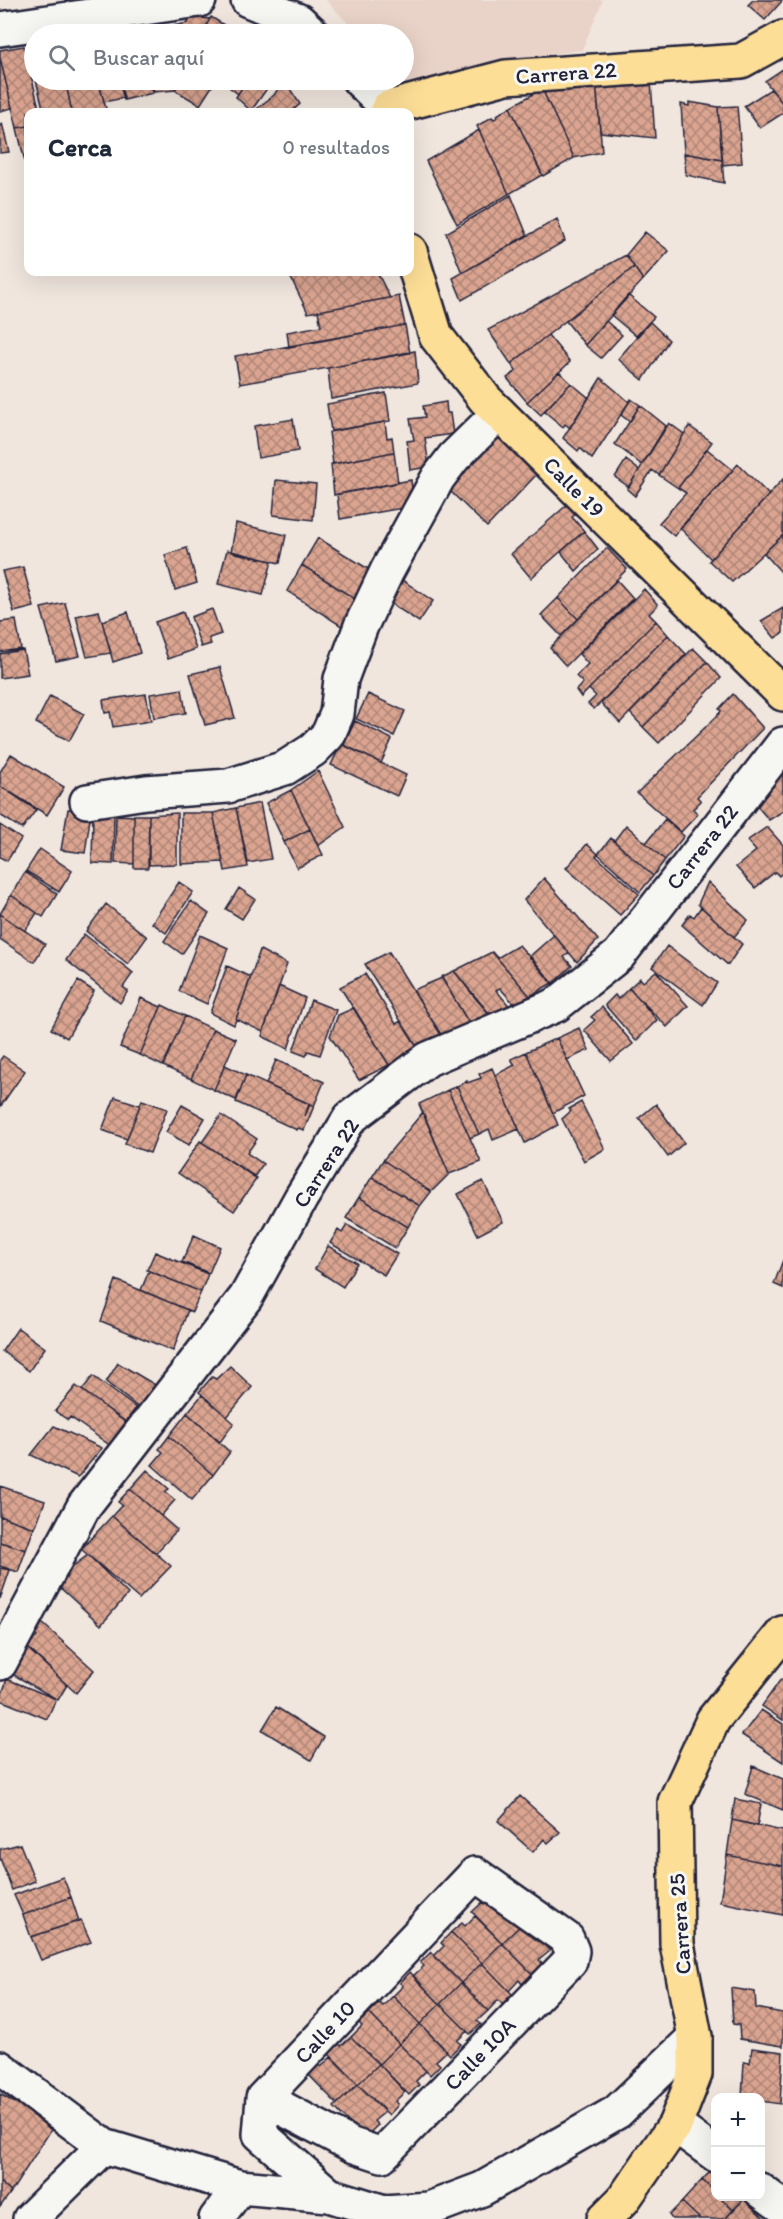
<!DOCTYPE html>
<html lang="es">
<meta charset="utf-8">
<style>
:root{--surface:#fff;--page:#f2f2f3;--text:#1f2937;--muted:#747a83;--line:#e0e1e3}
body{margin:0;font-family:Itim,sans-serif;background:var(--page);color:var(--text)}
.controls{position:absolute;right:18px;bottom:18px;display:grid;overflow:hidden;border-radius:12px;box-shadow:0 6px 24px #0002}
.controls button{width:54px;height:54px;display:grid;place-items:center;padding:0;border:0;border-bottom:2px solid var(--line);background:var(--surface);color:var(--text);font:30px sans-serif}
.list{margin:0;padding:0;list-style:none}
h2{display:flex;justify-content:space-between;align-items:center;height:78px;margin:0;padding:0 24px;font-size:26px}
h2 small{font-size:20px;font-weight:400;color:var(--muted)}
.icon{flex:none;width:33px;height:33px;fill:none;stroke:currentColor;stroke-width:2;stroke-linecap:round;stroke-linejoin:round}
.map{position:relative;flex:none;width:783px;height:2219px;overflow:hidden}
.search{position:absolute;background:var(--surface);box-shadow:0 6px 24px #0002;left:24px;top:24px;width:390px;height:66px;display:flex;align-items:center;gap:15px;box-sizing:border-box;padding:0 21px;border-radius:33px;color:var(--muted);font-size:22px}
.panel{position:absolute;background:var(--surface);box-shadow:0 6px 24px #0002;left:24px;top:108px;width:390px;height:168px;border-radius:12px}
.map>svg:first-child{display:block}
.built{fill:#e9d2c7}
.building{fill:url(#building-cross-hatch);stroke:#22223b;stroke-width:1.5}
.lines{fill:none;stroke-linecap:round;stroke-linejoin:round}
.minor-casing{stroke:#22223b;stroke-width:38}
.secondary-casing{stroke:#22223b;stroke-width:38}
.primary-casing{stroke:#22223b;stroke-width:38}
.minor{stroke:#f6f6f2;stroke-width:33}
.secondary{stroke:#f6f6f2;stroke-width:33}
.primary{stroke:#fdde96;stroke-width:33}
.labels{text-anchor:middle;dominant-baseline:central;stroke-width:6;stroke-linejoin:round;paint-order:stroke}
.street-label{font-size:22px;fill:#22223b;stroke:#f6f6f2}
</style>
<div class="map">
<svg width="783" height="2219" viewBox="0 0 783 2219">
<defs>
<pattern id="building-cross-hatch" width="8" height="8" patternUnits="userSpaceOnUse" patternTransform="scale(1.5)"><rect width="8" height="8" fill="#daa490"/><path d="M0 0l8 8M0 8l8-8" fill="none" stroke="#b08577"/></pattern>
</defs>
<rect width="100%" height="100%" fill="#f0e6de"/>
<filter id="ink" filterUnits="userSpaceOnUse"><feTurbulence type="fractalNoise" baseFrequency=".0167" numOctaves="2"/><feDisplacementMap in="SourceGraphic" scale="12" xChannelSelector="R" yChannelSelector="G"/><feConvolveMatrix kernelMatrix="1 2 1 2 8 2 1 2 1" color-interpolation-filters="sRGB"/></filter>
<g filter="url(#ink)">
<!-- built -->
<path class="built" d="M326,0h277l-21,50 -77,10 -101,24 -4,-4h4v-46h-46z"/>
<!-- building -->
<path class="building" d="M753,0h28l1,1 -17,19 -17,-15z
M190,17l20,2 -8,15h-64l-1,-4 14,-5 1,5 36,-7z
M211,17l16,10 12,7h-37z
M134,23l3,11h-30l-1,-4z
M24,46l16,66h-12v14l-11,2 -17,-70v-8z
M0,58l12,50 -12,3z
M783,69v35l-18,-23z
M36,80h29l7,32h-28z
M65,80h33l9,32h-35z
M98,80h21l5,18 -20,4z
M119,80h30l4,13 -29,7z
M150,80h32l-7,10 -21,2z
M182,80h34l-16,25 -25,-15z
M220,80h27l-9,14z
M247,80h26l-22,31 -15,-14z
M284,80l16,24 -9,8h-38l21,-17z
M635,80l16,2 4,56 -55,-6 -4,-51 39,4z
M596,81l6,71 -28,6 -30,-65z
M542,89l32,69 -31,18 -33,-69z
M771,89l12,15v9l-23,15 -16,-22z
M689,102l29,5 4,53 -38,-7 -3,-49 8,2z
M737,106l5,57 -19,2 -5,-58z
M510,107l32,68 -33,19 -32,-68 15,-9 2,2 4,-2 -1,-2z
M2,123l7,29 -9,1v-29z
M28,126v49l-11,-47z
M479,130l30,64 -52,30 -31,-63z
M684,153l38,7 2,23 -38,-8z
M511,195l16,40 -65,38 -16,-40z
M557,219l8,22 -103,59 -9,-22z
M645,232l24,19 -26,29 -17,-25z
M626,255l8,12 -123,97 -23,-34z
M634,267l9,13 -58,65 -19,-24z
M288,272h89l13,26 -82,15z
M628,295l26,22 -18,19 -25,-21z
M399,296l6,29 -116,22 -2,-15 34,-6 -3,-15z
M606,321l16,14 -21,23 -16,-13z
M650,322l19,18 -26,40 -25,-21z
M405,325l5,28 -170,31 -5,-28z
M548,335l22,27 -43,40 -20,-24 9,-7 -5,-7z
M415,351l3,32 -87,16 -3,-31z
M559,372l12,11 -30,32 -14,-13z
M601,378l28,24 -37,57 -12,-11 -2,3 -15,-13z
M571,383l18,15 -19,30 -5,-4 -2,3 -19,-16z
M386,393l4,28 -59,10 -4,-27z
M631,399l9,6 -10,17 -9,-7z
M446,402l1,11h3l3,21 -28,4 4,29 -19,3 -3,-29 7,-1 -4,-21 15,-2 -2,-11z
M640,405l26,21 -24,39 -27,-21z
M293,419l5,32 -40,7 -4,-32z
M385,422l2,16 5,-1 2,15 -61,12 -4,-32z
M669,423l15,11 -25,41 -7,-5 -17,26 -8,-7z
M689,426l23,16 -34,46 -19,-13z
M497,431l18,17 -3,2 25,24 -50,53 -42,-41z
M707,449l26,21 -59,66 -15,-13 27,-30 -8,-5z
M394,452l4,31 -64,12 -3,-31z
M626,460l13,10 -10,17 -14,-10z
M738,464l31,31 -58,64 -31,-31z
M783,479v56l-51,47 -23,-21z
M276,480l40,4 -3,36 -40,-5z
M411,480l3,26 -74,13 -3,-25z
M568,504l8,10 -4,3 12,14 -53,47 -20,-24z
M236,523l50,12 -6,28 -49,-11z
M584,531l14,18 -22,22 -15,-19z
M783,535v35l-2,2 -17,-19z
M318,538l57,35 -17,28 -56,-36z
M187,548l10,35 -22,7 -10,-35z
M607,548l20,21 -49,50 -20,-21z
M227,550l45,11 -9,34 -45,-11z
M302,565l56,36 -15,26 -56,-36z
M23,567l11,40 -20,5 -12,-41z
M395,575l38,26 -14,21 -38,-25z
M617,580l16,18 -67,68 -16,-18z
M644,589l14,16 -9,9 7,7 -75,76 -5,-7 7,-7 -7,-7 12,-12 -9,-10z
M558,598l20,21 -17,17 -20,-21z
M65,603l15,53 -24,5 -15,-53z
M783,608v25l-8,5 -14,-17z
M212,609l9,25 -12,4 2,6 -10,3 -10,-30z
M99,611l12,42 -24,4 -11,-41z
M128,612l12,41 -27,9 -11,-41z
M183,612l13,37 -28,10 -13,-37z
M16,620l5,29 -21,3v-30z
M656,621l12,14 -74,74 -6,-5 8,-8 -7,-7z
M668,635l18,19 -66,69 -19,-20z
M693,648l14,14 -64,65 -13,-14z
M23,650l5,24 -28,4v-24z
M707,662l14,16 -62,65 -16,-16z
M220,667l15,51 -30,7 -15,-51z
M182,689l4,24 -32,5 -4,-24z
M146,694l5,27 -38,6 -3,-15 -5,1 -2,-13z
M368,694l37,17 -11,25 -38,-17z
M733,694l30,34 -66,69 4,4 -8,8 5,5 -17,18 -44,-39 80,-77 4,-5 -2,-2z
M50,696l34,18 -15,27 -33,-18z
M355,721l37,18 -11,24 -37,-18z
M341,744l65,31 -9,21 -66,-31z
M11,754l53,33 -17,28 -47,-29v-14z
M783,762v49l-14,9 -19,-22z
M318,771l27,56 -27,19 -27,-56z
M0,786l36,24 -14,19 -22,-14z
M291,790l19,39 -26,13 -18,-39z
M260,803l11,56 -23,4 -12,-55z
M236,808l12,59 -23,4 -12,-58z
M68,809l23,3 -6,41 -24,-3z
M93,813l21,1 -1,50 -21,-1z
M177,813v51l-28,1v-50z
M181,813h32l10,49 -42,2z
M116,815l18,1v48l-19,-1z
M134,815h15l-1,53h-14z
M665,819l19,17 -19,24 -19,-17z
M0,825l21,14 -14,22 -7,-4z
M626,825l39,35 -12,16 -39,-35z
M767,827l16,18v27l-4,4 -4,-4 -20,16 -19,-21 20,-16 -9,-10z
M310,829l13,26 -26,13 -13,-26z
M611,838l42,38 -13,16 -42,-38z
M587,844l11,10 -2,2 43,38 -19,21 -54,-47z
M40,849l32,22 -13,21 -33,-21z
M25,872l32,22 -14,23 -32,-22z
M544,878l54,62 -21,22 -53,-62z
M179,882l14,10 -27,41 -14,-10z
M708,882l40,38 -14,17 -36,-33z
M239,888l16,11 -13,20 -16,-10z
M11,895l26,18 -12,18 -25,-17z
M191,901l18,13 -27,40 -18,-13z
M106,904l41,33 -19,27 -42,-33z
M701,907l41,37 -14,21 -46,-40 8,-11 4,3z
M0,914l45,30 -11,18 -34,-23z
M84,934l49,39 -10,14 5,4 -8,12 -54,-43z
M200,935l28,13 -21,56 -28,-13z
M554,935l15,18 -5,4 8,9 -19,17 -23,-27z
M519,945l33,38 -22,13 -33,-38z
M667,946l50,37 -14,22 -51,-38z
M260,950l27,14 -24,68 -27,-13z
M389,952l54,86 -24,12 -54,-86z
M492,952l38,44 -15,9 -15,-17 -4,2 15,18 -18,10 -39,-47z
M227,966l24,11 -17,48 -24,-12z
M454,971l23,29 21,24 -23,9 -34,-56z
M656,971l32,35 -21,21 -38,-39 11,-10 3,4z
M365,974l31,50 5,-3 18,29 -30,15 -49,-78z
M442,978l33,55 -28,11 -34,-54z
M78,981l16,10 -27,47 -16,-9z
M279,986l26,12 -17,51 -26,-13z
M629,988l28,32 -21,21 -31,-36 10,-10 3,4z
M141,998l20,9 -21,48 -20,-8z
M311,1000l25,10 -16,45 -12,-4 -2,5 -13,-5z
M162,1005l23,11 -22,50 -23,-11z
M602,1007l31,37 -22,17 -27,-31 11,-10 -4,-3z
M354,1008l35,57 -30,15 -29,-44 8,-21z
M185,1016l28,13 -22,50 -28,-13z
M579,1028l10,22 -22,10 -10,-22z
M213,1029l23,10 -22,51 -23,-11z
M557,1038l27,58 -31,17 -27,-61z
M526,1052l32,73 -33,18 -30,-68 20,-10 -4,-6z
M3,1056l22,15 -25,36v-47z
M276,1060l48,22 -10,24 -48,-22z
M225,1065l21,10 -10,25 -22,-10z
M492,1068l27,61 -26,11 -4,-11 -10,5 -22,-48 10,-5v2l14,-5 -2,-4z
M246,1075l63,29 -4,12 5,-12 4,2 -10,24 -6,-2 -1,2 -61,-28z
M457,1086l22,48 -9,4 -22,-48z
M448,1090l33,72 -32,12 -30,-70z
M115,1097l25,8 -13,34 -25,-9z
M142,1100l25,9 -17,44 -25,-9z
M581,1102l24,47 -21,12 -22,-42 9,-8 -2,-2z
M656,1104l28,39 -16,14 -29,-39z
M182,1105l23,13 -16,27 -23,-13z
M423,1112l26,62 -18,18 -48,-32z
M221,1115l36,24 -10,14 16,11 -9,13 -52,-35z
M200,1141l57,37 -23,33 -56,-38z
M383,1160l48,32 -11,14 -48,-29z
M372,1177l48,29 -12,21 -49,-30z
M483,1181l20,41 -25,13 -20,-41z
M359,1197l49,30 -13,21 -49,-30z
M347,1225l50,29 -13,21 -54,-32 8,-13 4,3z
M194,1235l26,12 -11,26 -27,-11z
M328,1246l29,17 -14,24 -28,-18z
M155,1252l53,22 -7,18 -54,-22z
M783,1260v28l-9,-4z
M149,1271l52,21 -9,20 -51,-22z
M116,1280l72,30 -15,41 -72,-30z
M18,1328l27,20 -16,23 -27,-20z
M118,1363l39,23 -17,23 -34,-27z
M230,1366l22,21 -25,30 -28,-25 13,-15 4,2z
M93,1376l43,32 -11,14 -43,-32z
M76,1386l54,39 -19,21 -41,-29 -2,3 -13,-9z
M202,1395l32,28 -14,19 -33,-29z
M187,1413l43,39 -17,23 -44,-39z
M54,1426l48,22 -24,29 -47,-22z
M169,1436l44,39 -21,25 -40,-35 11,-13 -4,-3z
M147,1470l22,19 -4,3 10,8 -14,16 -31,-27z
M0,1486l45,15 -10,27 -35,-12z
M130,1489l47,41 -21,23 -44,-37 10,-11 -4,-3z
M0,1516l34,12 -8,22 -26,-8z
M112,1516l59,50 -32,33 -58,-50z
M0,1542l26,8 -8,22 -18,-6z
M88,1555l40,39 -27,31 -46,-42 2,-5z
M0,1568l10,2 -10,29z
M41,1622l53,48 -18,23 -50,-46 11,-10 -5,-5z
M25,1645l42,40 -9,15 -46,-26z
M7,1679l49,20 -9,20 -47,-19z
M781,1679l2,1v40l-21,-14z
M276,1707l48,30 -13,23 -49,-30z
M761,1710l22,14v38l-41,-27z
M753,1766l30,13v31l-38,-16z
M520,1796l40,36 -12,11 -4,-4 -11,13 -35,-31z
M735,1799l26,5 -4,22 -25,-6z
M732,1820l51,11v35l-56,-11z
M20,1844l15,37 -23,9 -12,-32v-9z
M727,1855l56,11v49l-63,-13z
M63,1877l8,20 -48,18 -9,-20z
M496,1896l27,27 -21,20 -30,-31 11,-10 2,3z
M71,1897l8,24 -48,16 -8,-22z
M475,1916l27,27 -20,20 -31,-31 11,-9 3,3z
M81,1920l10,22 -50,18 -10,-23z
M523,1923l27,28 -11,9 4,4 -11,10 -30,-31z
M451,1932l31,31 -21,20 -27,-27 10,-10 -3,-3z
M502,1943l30,31 -10,10 -3,-4 -10,11 -27,-28z
M431,1952l30,31 -21,21 -27,-28 11,-10 -4,-3z
M482,1963l30,31 -10,10 -4,-4 -10,11 -27,-28z
M410,1972l30,32 -20,20 -27,-28 10,-10 -3,-3z
M461,1983l27,28 -11,10 4,3 -11,10 -30,-30z
M731,1988l24,4 1,16 27,5v33l-43,-7 -1,-14 -6,-1z
M393,1996l27,28 -21,20 -30,-31 10,-10 4,3z
M440,2004l27,27 -10,10 4,3 -11,11 -30,-31z
M369,2013l30,31 -20,20 -28,-27 11,-11 -3,-3z
M420,2024l27,27 -11,10 4,4 -10,10 -31,-31z
M351,2037l28,27 -21,20 -30,-31 10,-10 3,3z
M399,2044l27,27 -10,10 3,4 -10,10 -30,-31z
M752,2048l31,4 -3,52 -19,-3 -1,6v-9h-18l2,-36 6,1z
M331,2057l27,27 -21,20 -30,-31 10,-10 4,4z
M379,2064l26,28 -10,9 3,4 -9,10 -31,-31z
M358,2084l27,28 -11,9 4,4 -14,13 -30,-31z
M0,2094l30,18 21,18 -40,62 -11,-10z
M713,2169l3,2v22l-14,-13z
M702,2180l14,13v3h3l14,14 -8,9h-25l-18,-17z
M0,2182l11,10 -11,15z
M719,2196h23l2,3 -11,11z
M744,2199l11,11 10,9h-40z
M682,2202l18,17h-28l-3,-4z"/>
<g class="lines">
<defs>
<path id="minor" d="M87,801l59,-9 82,-6 57,-18 28,-18 15,-15 9,-21 4,-35 20,-53 26,-55 51,-93 16,-21 45,-44
M0,1663l84,-157 162,-209 55,-99 49,-80 78,-59 128,-54 63,-50 164,-211
M0,2068l104,78 136,41 89,8 55,17 45,-3 53,-20 135,-77 78,-75
M263,2098l89,47 30,10 188,-194 2,-10 -5,-12 -92,-65 -212,224 -3,36 69,61
M675,2125l41,30
M760,2190l23,17
M30,2219l74,-73
M216,2219l24,-32"/>
<path id="secondary" d="M248,0l51,21 14,13
M0,29l199,-29
M359,80l29,28"/>
<path id="primary" d="M388,112v-4l118,-31 235,-16 42,-23
M410,251l26,85 49,63 298,295
M604,2219l19,-19 52,-75 20,-51v-37l-18,-93 -2,-142 38,-82 70,-87"/>
</defs>
<!-- minor casing -->
<use href="#minor" class="minor-casing"/>
<!-- secondary casing -->
<use href="#secondary" class="secondary-casing"/>
<!-- primary casing -->
<use href="#primary" class="primary-casing"/>
<!-- minor -->
<use href="#minor" class="minor"/>
<!-- secondary -->
<use href="#secondary" class="secondary"/>
<!-- primary -->
<use href="#primary" class="primary"/>
</g>
</g>
<g class="labels">
<!-- street labels -->
<g class="street-label">
<text transform="translate(566 73) rotate(-4)">Carrera 22</text>
<text transform="translate(574 487) rotate(45)">Calle 19</text>
<text transform="translate(702 847) rotate(-52)">Carrera 22</text>
<text transform="translate(326 1163) rotate(-57)">Carrera 22</text>
<text transform="translate(680 1924) rotate(-94)">Carrera 25</text>
<text transform="translate(325 2032) rotate(-47)">Calle 10</text>
<text transform="translate(480 2054) rotate(-46)">Calle 10A</text>
</g>
</g>
</svg>
<div class="controls">
<button>+</button>
<button>−</button>
</div>
<div class="search"><svg class="icon" aria-label="search" viewBox="0 0 24 24"><circle cx="10" cy="10" r="6"/><path d="M15 15l6 6"/></svg>Buscar aquí</div>
<section class="panel">
<h2>Cerca<small>0 resultados</small></h2>
<ul class="list">
</ul>
</section>
</div>
